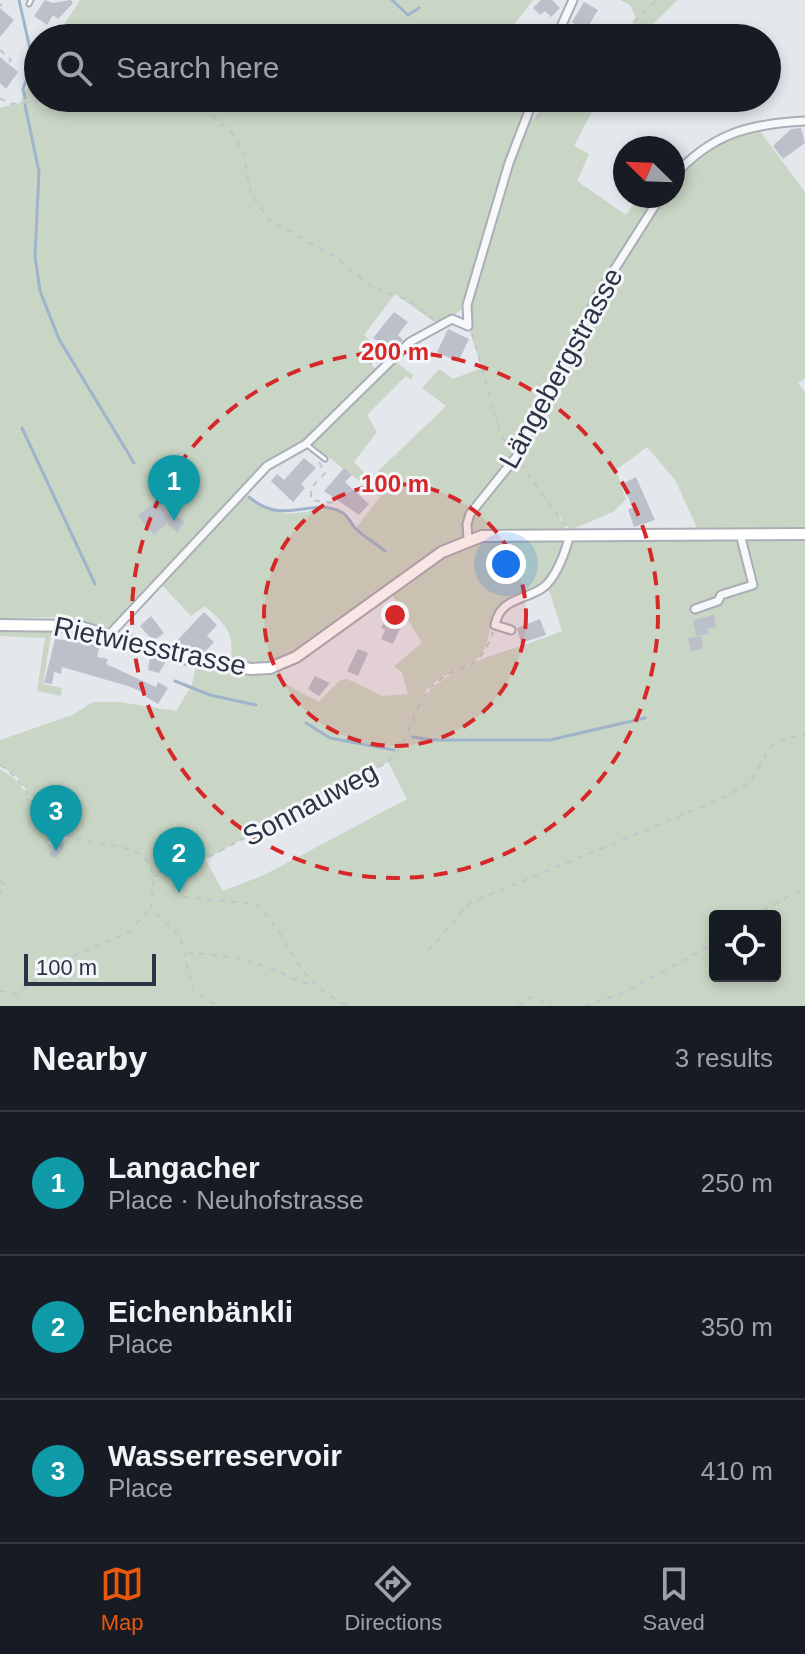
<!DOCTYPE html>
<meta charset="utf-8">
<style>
:root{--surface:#171b24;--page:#20242c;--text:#f1f3f6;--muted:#9ea1a6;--line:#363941;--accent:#ea580c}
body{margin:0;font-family:Helvetica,sans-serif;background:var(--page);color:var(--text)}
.controls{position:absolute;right:24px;bottom:24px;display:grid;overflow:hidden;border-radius:8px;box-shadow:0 4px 12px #0003}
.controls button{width:72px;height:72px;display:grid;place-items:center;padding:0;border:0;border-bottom:2px solid var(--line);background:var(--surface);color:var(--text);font:40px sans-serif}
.compass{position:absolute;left:613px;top:136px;width:72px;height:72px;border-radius:50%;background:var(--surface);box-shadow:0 4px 12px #0003;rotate:293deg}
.scale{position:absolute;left:24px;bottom:20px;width:132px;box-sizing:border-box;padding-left:8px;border:4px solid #2b3445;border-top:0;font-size:22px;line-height:28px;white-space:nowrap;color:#2b3445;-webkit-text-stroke:6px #f4f6f9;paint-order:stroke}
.you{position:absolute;left:506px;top:564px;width:28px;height:28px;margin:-20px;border:6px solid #fff;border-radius:50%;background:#1a73e8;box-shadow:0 0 0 12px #1a73e833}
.badge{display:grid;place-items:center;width:52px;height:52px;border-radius:50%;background:var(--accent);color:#fff;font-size:26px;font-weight:700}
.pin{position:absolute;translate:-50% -66px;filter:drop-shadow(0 2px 4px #0008)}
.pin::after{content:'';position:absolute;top:42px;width:28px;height:24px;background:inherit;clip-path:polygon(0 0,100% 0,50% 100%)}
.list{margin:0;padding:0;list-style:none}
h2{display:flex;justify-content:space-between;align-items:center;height:104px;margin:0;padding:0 32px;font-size:34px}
h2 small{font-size:26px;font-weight:400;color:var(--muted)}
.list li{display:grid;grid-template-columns:52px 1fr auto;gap:24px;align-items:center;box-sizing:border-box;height:144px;padding:0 32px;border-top:2px solid var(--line)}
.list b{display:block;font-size:30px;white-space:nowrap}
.list p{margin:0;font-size:26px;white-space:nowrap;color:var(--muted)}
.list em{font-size:26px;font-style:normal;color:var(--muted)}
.icon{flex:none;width:44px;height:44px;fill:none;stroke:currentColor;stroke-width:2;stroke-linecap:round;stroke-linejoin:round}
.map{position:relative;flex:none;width:805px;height:1006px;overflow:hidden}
.search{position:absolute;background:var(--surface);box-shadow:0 4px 12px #0003;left:24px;right:24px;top:24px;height:88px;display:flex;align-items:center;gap:20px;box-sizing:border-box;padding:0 28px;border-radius:44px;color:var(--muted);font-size:30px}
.sheet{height:536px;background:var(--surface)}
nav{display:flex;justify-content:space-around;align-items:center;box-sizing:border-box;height:112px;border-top:2px solid var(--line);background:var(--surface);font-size:22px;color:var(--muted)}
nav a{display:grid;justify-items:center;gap:4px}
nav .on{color:var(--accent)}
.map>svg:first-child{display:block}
.green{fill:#c9d6c5;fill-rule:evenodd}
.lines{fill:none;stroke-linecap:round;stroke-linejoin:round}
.stream{stroke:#9fb4cc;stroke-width:3}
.building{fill:#bbc0ca}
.service-casing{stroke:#a9aeb7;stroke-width:7}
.minor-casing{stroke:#a9aeb7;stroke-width:11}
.secondary-casing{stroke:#a9aeb7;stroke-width:14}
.path{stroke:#c2c5cb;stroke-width:2;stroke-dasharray:6 6;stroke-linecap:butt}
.service{stroke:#f7f8fa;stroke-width:3}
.minor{stroke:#f7f8fa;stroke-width:7}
.secondary{stroke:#fff;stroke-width:10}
.ring{fill:none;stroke:#d62828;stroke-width:4;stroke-dasharray:14 10}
.labels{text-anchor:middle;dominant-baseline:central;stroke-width:6;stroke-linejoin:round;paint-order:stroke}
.street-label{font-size:28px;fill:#2b3445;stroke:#f4f6f9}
.centre{fill:#d62828;stroke:#f4f6f9;stroke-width:4}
.ring-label{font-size:24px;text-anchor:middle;font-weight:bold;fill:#d62828;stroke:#f4f6f9;stroke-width:6;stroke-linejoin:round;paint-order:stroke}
</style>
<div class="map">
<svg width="805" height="1006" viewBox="0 0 805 1006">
<rect width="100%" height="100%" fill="#e4e7ec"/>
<!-- green -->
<path class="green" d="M80,0h453l-21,27 21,11h-478z
M620,0h58l-40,38h-22l21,-18 -7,-15z
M38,63v35h496l-10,30 29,-30h46l-25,48 15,8 -12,27 49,34 13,-19h34v-19l30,-30 53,-21 49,66v186l-7,5 7,9v142h-105l-25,-54 -28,-33 -31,23 10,29 -13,13 -43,18 -16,-22 13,22 -94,4 -5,-8v13l-190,126 6,18 35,19 20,-21 8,-2 35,17 26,-2 -6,-22 -8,-6 28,-23 -29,-47 52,-38 43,-17 75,-1 2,4c-4,12 -12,29 -20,39 -12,14 -39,10 -49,27 -8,14 -5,35 -17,47 -19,17 -49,17 -58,44 32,-43 94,-49 141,-70l-14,-44 26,-50h231v469h-805v-237l15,10 26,33 -24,-35 -17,-12v-25l72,-25 21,-13h26l57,9 16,-26 5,-24 33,5c5,-33 -1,-38 -25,-60l-14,10 -31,-33 -50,51 -46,-10 1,-7 -52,1 -13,5v-515l20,-5zM395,294l44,31 28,-19 1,20 14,42 -29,11 -14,-10 -17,19 24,18 -76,73 -16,-17 23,-30 -10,-17 39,-39 5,4 2,-5 -19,-15 -14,13 -17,-16 11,-13 -10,-9zM309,442l71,55 -24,31 -11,-14 -16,-5 -43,5 -26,-8 -17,-13 24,-27zM388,762l19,37 -143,76 -41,16 -18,-32zM56,829l15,8 -10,5 3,2 -8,15 -7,-4 4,-8 -5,-4zM715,916h60v60h-60z
M53,623l-10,61 19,4 -1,8 -24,-5 8,-53 -45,-2v-11z"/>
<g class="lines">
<!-- stream -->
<path class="stream" d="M19,0l14,62 -10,27 2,9
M392,0l16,15 11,-7
M25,105l14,67 -4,84 5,35 19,48 75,124
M22,428l73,156
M249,497c36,31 63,-2 94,16 5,3 8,10 12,15 8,8 20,15 30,23
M175,681l35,14 46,10
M306,723l24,15 64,12
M413,737l19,3h118l95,-22"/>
</g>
<!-- building -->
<path class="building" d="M45,0l8,3 18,-3 2,3 -15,16 -5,-4 -6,10 -13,-9z
M541,0h11l8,8 -9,9 -6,-6 -5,4 -7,-7z
M584,2l14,8 -12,20 -14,-8z
M0,8l14,12 -14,17z
M0,57l18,15 -12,17 -6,-6z
M801,128l4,15 -22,16 -10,-13 18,-17z
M394,312l14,10 -10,13 5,5 -17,16 -4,-4 -11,13 -7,-6 15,-17 -6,-4z
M448,329l21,10 -11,23 -21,-10z
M304,458l12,10 -15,16 4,4 -12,14 -22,-21 6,-7 7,6z
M344,468l8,7 -7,7 24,22 -10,11 -35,-24z
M636,477l19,43 -21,7 -6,-18 5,-1 -11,-24z
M157,500l12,15 4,-4 11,11 -7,11 -10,-10 -13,12 -16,-19z
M204,612l13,13 -10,11 7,6 -10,11 -8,-6 -4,4 -10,-2 -7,-6z
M388,613l16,7 -11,24 -12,-5 4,-9 -4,-2z
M714,615l2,12 -8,1 1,6 -13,2 -3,-16z
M151,616l13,17 -11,8 -13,-15z
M540,619l6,16 -25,8 -4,-15z
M701,636l2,12 -12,4 -3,-14z
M55,639l45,5 -3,13 11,2 -2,5 50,23 2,-5 10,6 -10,16 -12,-7 1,-3 -19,-8 -66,-19 -1,7 -7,-2 -2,12 -8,-1z
M358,649l10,4 -10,23 -11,-5z
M150,656l16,5 -7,12 -11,-3z
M315,676l15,7 -11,13 -11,-7z
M57,840l8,4 -9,15 -7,-4z"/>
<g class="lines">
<defs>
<path id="service" d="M29,4l2,-4
M306,444l19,15"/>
<path id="minor" d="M556,38l17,-38
M673,177c38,-43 75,-53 132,-56
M468,539l-1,-15 3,-10 46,-57 81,-160 64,-101
M695,609l23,-8 3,-6 32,-10 -13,-51
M511,630l-16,-5c5,-26 26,-24 46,-36 15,-9 25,-39 29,-55
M110,634l157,-168 39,-22 104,-102 42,-23 16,7 -1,-21 42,-142 25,-65"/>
<path id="secondary" d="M0,625l77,1 106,32 68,11 19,-1 26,-11 146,-105 40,-16 323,-2"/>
</defs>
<!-- service casing -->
<use href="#service" class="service-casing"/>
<!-- minor casing -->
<use href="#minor" class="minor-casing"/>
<!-- secondary casing -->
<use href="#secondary" class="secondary-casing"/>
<!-- path -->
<path class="path" d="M0,6l2,-2
M616,38l41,-38
M0,50l11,10 -3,3
M0,98l10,6 62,-6
M195,98l40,39 9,19 7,38 17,25 67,38 37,30 36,13 26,20
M536,118l17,-20
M472,333l29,102 9,13
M319,462l6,11 -14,15v12l23,3
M520,463l46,63
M0,765c28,18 30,42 53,62 30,26 94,6 100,49 1,10 -2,22 -2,32l29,28 13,54 24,16
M153,875l11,2 24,-9 200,-106c21,-18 23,-48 39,-70 26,-33 50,-12 66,-60
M174,875l9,22 72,7c39,36 37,76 93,102
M0,881l5,4 -5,8
M752,916l53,-28
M428,951l42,-48 253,-105c8,-5 21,-10 27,-17 25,-32 6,-36 55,-47
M187,953c26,1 52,4 77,13 17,5 29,15 47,18
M0,991l17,3 45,-33 67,-29 22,-24
M518,1006l13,-9 22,9
M584,1006l41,-14 90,-49"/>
<!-- service -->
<use href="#service" class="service"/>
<!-- minor -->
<use href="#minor" class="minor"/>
<!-- secondary -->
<use href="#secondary" class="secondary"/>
</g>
<!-- distance rings -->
<circle cx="395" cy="615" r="131" fill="#d62828" fill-opacity=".12"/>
<g class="ring">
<circle cx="395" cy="615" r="131"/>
<circle cx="395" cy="615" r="263"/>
</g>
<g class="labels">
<!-- street labels -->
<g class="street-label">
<text transform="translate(561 368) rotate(-61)">Längebergstrasse</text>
<text transform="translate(150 646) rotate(12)">Rietwiesstrasse</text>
<text transform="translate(310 804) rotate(-28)">Sonnauweg</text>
</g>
</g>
<circle cx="395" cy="615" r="12" class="centre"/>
<g class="ring-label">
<text x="395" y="360">200 m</text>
<text x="395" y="492">100 m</text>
</g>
</svg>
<div class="controls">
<button><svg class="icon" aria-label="locate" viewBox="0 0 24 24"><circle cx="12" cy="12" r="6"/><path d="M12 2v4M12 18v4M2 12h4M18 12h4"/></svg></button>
</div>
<svg class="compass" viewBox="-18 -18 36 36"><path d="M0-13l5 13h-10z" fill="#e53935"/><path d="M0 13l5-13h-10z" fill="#9ea1a6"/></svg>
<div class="scale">100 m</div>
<div class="you"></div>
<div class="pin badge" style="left:174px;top:521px;background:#0f9aa8">1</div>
<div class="pin badge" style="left:179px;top:893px;background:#0f9aa8">2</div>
<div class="pin badge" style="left:56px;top:851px;background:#0f9aa8">3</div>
<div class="search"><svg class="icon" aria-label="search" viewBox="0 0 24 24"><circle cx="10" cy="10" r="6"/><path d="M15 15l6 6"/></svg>Search here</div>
</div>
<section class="sheet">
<h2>Nearby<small>3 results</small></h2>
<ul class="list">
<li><span class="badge" style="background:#0f9aa8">1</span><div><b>Langacher</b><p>Place · Neuhofstrasse</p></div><em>250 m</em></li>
<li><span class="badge" style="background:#0f9aa8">2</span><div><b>Eichenbänkli</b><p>Place</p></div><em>350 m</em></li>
<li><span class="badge" style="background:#0f9aa8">3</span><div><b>Wasserreservoir</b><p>Place</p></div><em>410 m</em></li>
</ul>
</section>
<nav>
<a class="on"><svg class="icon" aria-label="map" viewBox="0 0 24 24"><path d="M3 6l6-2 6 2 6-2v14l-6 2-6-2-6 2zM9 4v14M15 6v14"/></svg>Map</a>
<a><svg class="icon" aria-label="directions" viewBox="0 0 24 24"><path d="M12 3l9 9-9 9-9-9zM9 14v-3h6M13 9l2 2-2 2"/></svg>Directions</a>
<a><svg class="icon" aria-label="saved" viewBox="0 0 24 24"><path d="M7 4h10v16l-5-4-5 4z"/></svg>Saved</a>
</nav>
